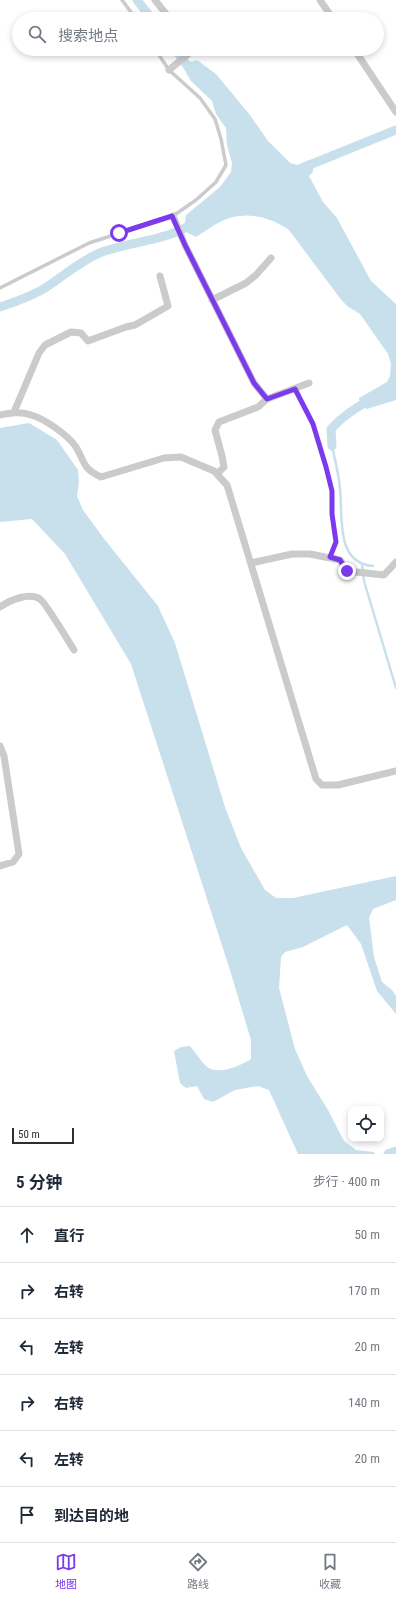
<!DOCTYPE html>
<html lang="zh">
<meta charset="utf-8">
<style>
:root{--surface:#fff;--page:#f2f2f3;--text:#1f2937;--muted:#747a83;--line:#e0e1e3;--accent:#7c3aed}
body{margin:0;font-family:"Roboto Condensed","Noto Sans SC",sans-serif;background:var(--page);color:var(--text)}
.controls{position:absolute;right:12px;bottom:12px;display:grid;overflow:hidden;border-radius:8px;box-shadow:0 2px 6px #0003}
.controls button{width:36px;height:36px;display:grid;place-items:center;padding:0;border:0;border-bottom:1px solid var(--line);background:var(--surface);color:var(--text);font:20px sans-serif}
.scale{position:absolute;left:12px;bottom:10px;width:62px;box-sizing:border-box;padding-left:4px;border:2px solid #2e2e2e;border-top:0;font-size:11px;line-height:14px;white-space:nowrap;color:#2e2e2e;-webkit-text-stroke:3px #fff;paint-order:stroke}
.stop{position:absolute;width:12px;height:12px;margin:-9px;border:3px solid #7c3aed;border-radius:50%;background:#fff}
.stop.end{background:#7c3aed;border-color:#fff;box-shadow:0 1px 4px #0008}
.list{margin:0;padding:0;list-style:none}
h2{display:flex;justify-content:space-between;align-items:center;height:52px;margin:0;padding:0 16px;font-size:17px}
h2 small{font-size:13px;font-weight:400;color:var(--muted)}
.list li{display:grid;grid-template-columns:26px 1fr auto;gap:12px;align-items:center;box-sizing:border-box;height:56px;padding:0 16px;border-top:1px solid var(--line)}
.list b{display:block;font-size:15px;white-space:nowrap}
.list em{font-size:13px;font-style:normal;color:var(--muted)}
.icon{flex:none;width:22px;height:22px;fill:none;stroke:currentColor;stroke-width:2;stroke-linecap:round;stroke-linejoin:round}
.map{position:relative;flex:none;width:396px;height:1154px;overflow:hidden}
.search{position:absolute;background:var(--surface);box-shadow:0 2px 6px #0003;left:12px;right:12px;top:12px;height:44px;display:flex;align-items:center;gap:10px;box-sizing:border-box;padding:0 14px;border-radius:22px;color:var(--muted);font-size:15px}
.sheet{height:388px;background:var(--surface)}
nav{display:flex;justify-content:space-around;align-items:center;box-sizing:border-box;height:56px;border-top:1px solid var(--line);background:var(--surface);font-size:11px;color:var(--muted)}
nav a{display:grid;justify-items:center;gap:2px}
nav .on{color:var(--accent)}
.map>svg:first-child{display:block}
.water{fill:#c8e0ec}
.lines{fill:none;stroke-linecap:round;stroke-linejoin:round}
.stream{stroke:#c8e0ec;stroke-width:2.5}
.canal{stroke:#c8e0ec;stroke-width:9}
.service{stroke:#cbcbcb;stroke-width:3.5}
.minor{stroke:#cbcbcb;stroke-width:7}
.route{stroke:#7c3aed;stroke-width:5}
</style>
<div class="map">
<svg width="396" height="1154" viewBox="0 0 396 1154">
<rect width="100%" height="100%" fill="#fff"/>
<!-- water -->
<path class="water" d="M197,60l19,14 34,41 18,26 22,22 8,2 11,-5 4,4v8l-4,4 14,26 14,16 34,63 25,23v96l-29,9 -7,-4 -1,-7 28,-16 3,-6 1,-12 -3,-10 -28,-40 -13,-8 -8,-9 -50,-67c-20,-14 -46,-20 -69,-8 -8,4 -16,10 -24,15l-8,-4 -4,-5 2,-13 34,-28 11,-15 1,-9 -5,-18 -1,-17 -10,-14 -4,-13 -21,-20 -7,-12 2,-6z
M29,423l28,17 21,30 1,12 -2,14 6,14 22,30 53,66 17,37 50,164 16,41 24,42 11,8h17l103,-22v24l-23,9 -4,9 5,39 8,25 10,8 4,6v18l-19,-23 -16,-47 -14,-19 -44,22 -18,5 -4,5 -2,31 16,61 12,27 21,34 16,31 12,9 18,2 1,2h-77l-29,-64 -11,-4 -23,4 -22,12 -9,-3 -7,-13 -11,2 -6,-5 -6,-32 7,-4 9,-1c5,6 10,14 16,20 11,10 34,0 45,-7v-19l-22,-73 -98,-303 -66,-110 -33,-35 -32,3v-94z"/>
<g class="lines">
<!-- stream -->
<path class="stream" d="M332,446c3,14 7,29 8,43 3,27 -5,74 33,77
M362,565l2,16 32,107"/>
<!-- canal -->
<path class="canal" d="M137,0l15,19
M175,49l17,23
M302,168l94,-38
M0,307c15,-5 32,-11 45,-19 19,-12 36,-28 57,-36 30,-11 66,-11 93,-30
M332,446l-1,-17c11,-12 25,-22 40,-29
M388,1154l8,-3"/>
<!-- service -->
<path class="service" d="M122,0l14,19
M0,288l89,-45 84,-27 23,-16 20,-18 10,-17 -5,-26 -6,-20 -15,-21 -31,-28 -14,-21
M295,389l18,35 13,43 6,24v23l4,28 -6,15"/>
<!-- minor -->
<path class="minor" d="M155,0l15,19
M320,0l13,19
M354,49l42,63
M169,70l25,-21
M173,216l12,29 69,138 13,16
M212,300l34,-17 10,-8 15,-17
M14,412l25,-59 6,-8 26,-13 10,1 7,8 38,-14 9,-2 33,-19 -8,-30
M0,415c10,-2 21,-4 31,0 14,4 37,20 45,32 10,17 6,21 25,30l63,-19 17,-1 33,14 13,14 89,294 6,6h16l58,-14
M217,474l7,-7 -2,-11 -7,-26 4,-8 39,-15 9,-8 42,-16
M251,563l41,-9h18l30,6 7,11 37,4 12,-13
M0,607c10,-7 29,-15 40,-8 5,3 29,43 34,51
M0,746l4,10 15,98 -6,8 -13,4"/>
</g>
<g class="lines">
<!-- route -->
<path class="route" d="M119,233l53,-17 13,29 69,138 13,16 28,-10 18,35 13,43 6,24v23l4,28 -6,15 10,3 7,11"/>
</g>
</svg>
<div class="controls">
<button><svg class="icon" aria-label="locate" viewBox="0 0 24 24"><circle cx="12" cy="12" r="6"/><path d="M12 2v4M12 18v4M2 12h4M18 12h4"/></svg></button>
</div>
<div class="scale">50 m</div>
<div class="stop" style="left:119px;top:233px"></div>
<div class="stop end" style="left:347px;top:571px"></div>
<div class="search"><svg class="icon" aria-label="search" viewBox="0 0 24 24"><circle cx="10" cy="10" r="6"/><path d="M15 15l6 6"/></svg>搜索地点</div>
</div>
<section class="sheet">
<h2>5 分钟<small>步行 · 400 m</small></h2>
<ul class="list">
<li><svg class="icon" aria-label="ahead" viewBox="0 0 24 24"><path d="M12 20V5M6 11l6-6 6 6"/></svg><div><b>直行</b></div><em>50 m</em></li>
<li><svg class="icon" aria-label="right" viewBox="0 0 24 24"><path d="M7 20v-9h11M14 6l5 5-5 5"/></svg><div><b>右转</b></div><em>170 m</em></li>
<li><svg class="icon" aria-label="left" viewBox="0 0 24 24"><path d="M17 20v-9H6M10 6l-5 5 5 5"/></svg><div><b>左转</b></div><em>20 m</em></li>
<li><svg class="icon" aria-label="right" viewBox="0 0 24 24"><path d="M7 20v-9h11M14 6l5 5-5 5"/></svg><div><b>右转</b></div><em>140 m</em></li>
<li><svg class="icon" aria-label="left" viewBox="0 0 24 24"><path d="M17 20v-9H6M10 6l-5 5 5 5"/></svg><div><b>左转</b></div><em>20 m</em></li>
<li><svg class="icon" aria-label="arrive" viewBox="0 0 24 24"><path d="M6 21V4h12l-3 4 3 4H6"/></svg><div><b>到达目的地</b></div></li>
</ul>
</section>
<nav>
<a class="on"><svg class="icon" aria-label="map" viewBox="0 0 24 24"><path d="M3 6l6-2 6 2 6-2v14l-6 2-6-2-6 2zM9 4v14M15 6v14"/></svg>地图</a>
<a><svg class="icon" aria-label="directions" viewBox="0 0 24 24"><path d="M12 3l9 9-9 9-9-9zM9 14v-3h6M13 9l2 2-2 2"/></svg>路线</a>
<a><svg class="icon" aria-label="saved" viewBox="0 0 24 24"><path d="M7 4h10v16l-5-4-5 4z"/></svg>收藏</a>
</nav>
